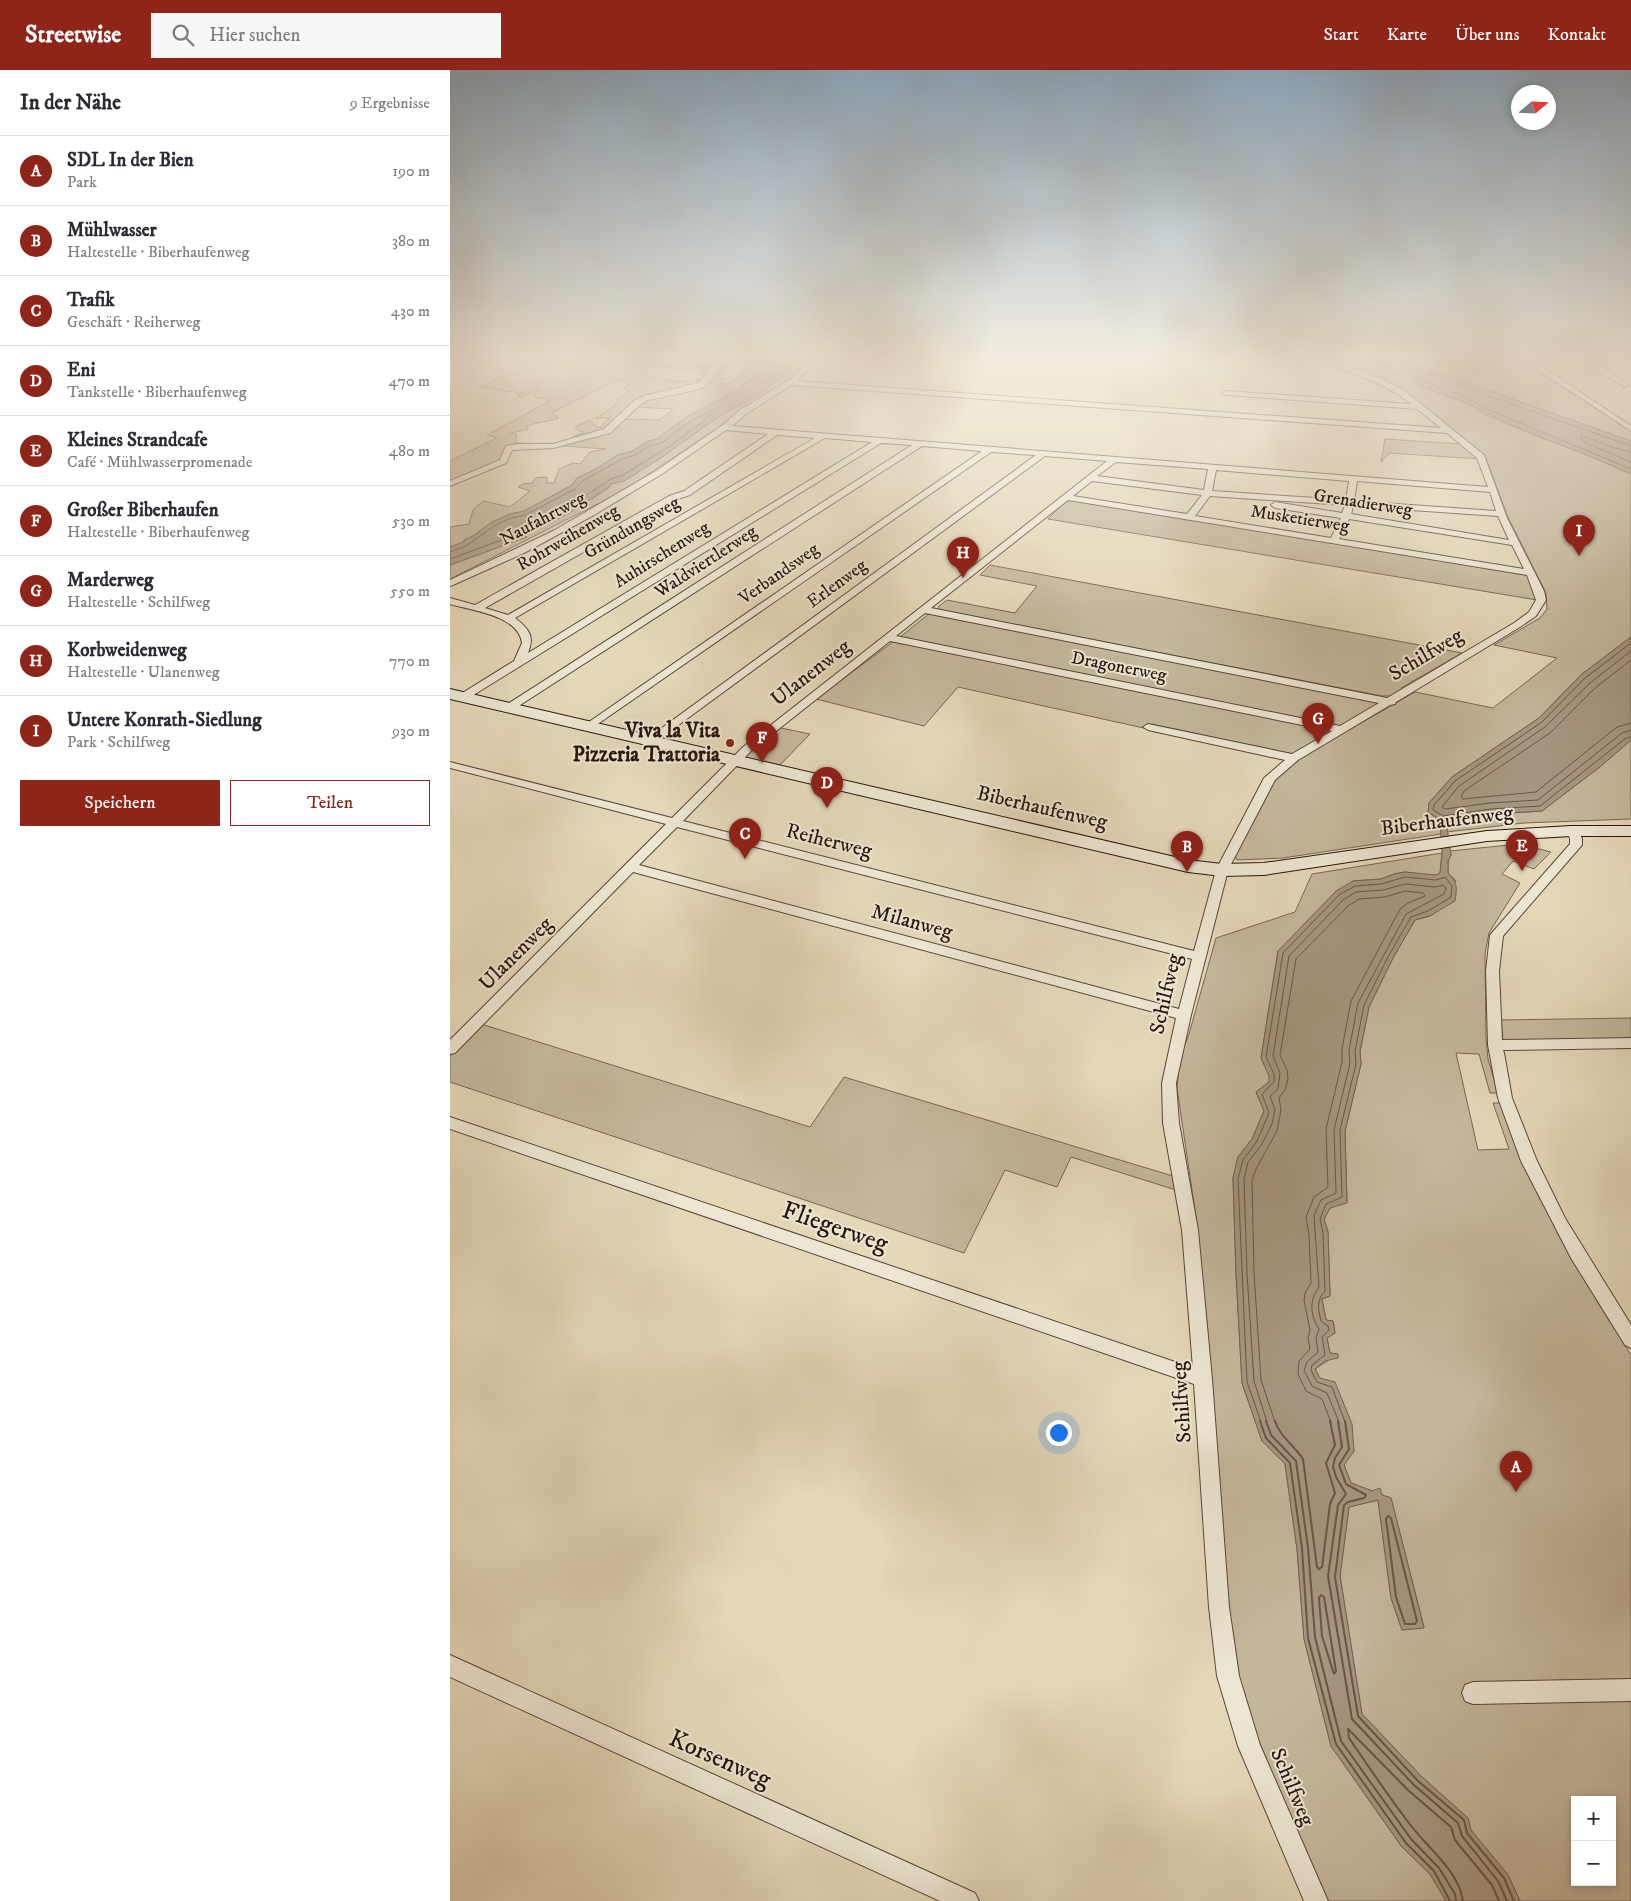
<!DOCTYPE html>
<html lang="de">
<meta charset="utf-8">
<style>
:root{--surface:#fff;--page:#f7f7f7;--text:#2b2b33;--muted:#7c7c81;--line:#e1e1e2;--accent:#8f2418}
body{margin:0;font-family:"IM FELL DW Pica",serif;background:var(--page);color:var(--text)}
.controls{position:absolute;right:15px;bottom:15px;display:grid;overflow:hidden;border-radius:0px;box-shadow:0 2px 8px #0003}
.controls button{width:45px;height:45px;display:grid;place-items:center;padding:0;border:0;border-bottom:1px solid var(--line);background:var(--surface);color:var(--text);font:25px sans-serif}
.compass{position:absolute;left:1061px;top:15px;width:45px;height:45px;border-radius:50%;background:var(--surface);box-shadow:0 2px 8px #0003;rotate:71deg}
.you{position:absolute;left:608px;top:1362px;width:18px;height:18px;margin:-12px;border:4px solid #fff;border-radius:50%;background:#1a73e8;box-shadow:0 0 0 8px #1a73e833}
.badge{display:grid;place-items:center;width:32px;height:32px;border-radius:50%;background:var(--accent);color:#fff;font-size:16px;font-weight:700}
.pin{position:absolute;translate:-50% -41px;filter:drop-shadow(0 1px 2px #0008)}
.pin::after{content:'';position:absolute;top:26px;width:18px;height:15px;background:inherit;clip-path:polygon(0 0,100% 0,50% 100%)}
.list{margin:0;padding:0;list-style:none}
h2{display:flex;justify-content:space-between;align-items:center;height:65px;margin:0;padding:0 20px;font-size:21px}
h2 small{font-size:16px;font-weight:400;color:var(--muted)}
.list li{display:grid;grid-template-columns:32px 1fr auto;gap:15px;align-items:center;box-sizing:border-box;height:70px;padding:0 20px;border-top:1px solid var(--line)}
.list b{display:block;font-size:19px;white-space:nowrap}
.list p{margin:0;font-size:16px;white-space:nowrap;color:var(--muted)}
.list em{font-size:16px;font-style:normal;color:var(--muted)}
.actions{display:flex;gap:10px;padding:15px 20px}
.actions a{flex:1;padding:11px 0;border:1px solid var(--accent);border-radius:0px;text-align:center;font-size:18px;color:var(--accent)}
.actions .main{background:var(--accent);color:#fff}
.icon{flex:none;width:28px;height:28px;fill:none;stroke:currentColor;stroke-width:2;stroke-linecap:round;stroke-linejoin:round}
.map{position:relative;flex:none;width:1181px;height:1831px;overflow:hidden}
header{display:flex;align-items:center;gap:30px;box-sizing:border-box;height:70px;padding:0 25px;background:var(--accent);color:#fff}
header strong{font-size:24px}
nav{display:flex;gap:28px;margin-inline-start:auto;font-size:18px}
.search{width:350px;height:45px;background:var(--page);display:flex;align-items:center;gap:12px;box-sizing:border-box;padding:0 18px;border-radius:0px;color:var(--muted);font-size:19px}
main{display:flex}
aside{flex:1;background:var(--surface)}
.map>svg:first-child{display:block}
.green{fill:#c4b79c;stroke:#776654;fill-rule:evenodd}
.water{fill:#a5967f;stroke:#746251}
.lines{fill:none;stroke-linecap:round;stroke-linejoin:round}
.shore-far1{stroke:#685646;stroke-width:1}
.shore{stroke:#685646;stroke-width:2}
.stream{stroke:#746251;stroke-width:2}
.minor-casing{stroke:#584638;stroke-width:2}
.secondary-casing{stroke:#2a150d;stroke-width:2}
.minor{fill:#ede6d2;fill-rule:evenodd}
.secondary{fill:#ede6d2;fill-rule:evenodd}
.poi-dot{fill:#8f2418;stroke:#ede6d2;stroke-width:2}
.labels{text-anchor:middle;dominant-baseline:central;stroke-width:4;stroke-linejoin:round;paint-order:stroke}
.far-street-label{font-size:18px;fill:#2a150d;stroke:#ede6d2}
.street-label{font-size:21px;fill:#2a150d;stroke:#ede6d2}
.poi-label{font-size:21px;font-weight:bold;fill:#2a150d;stroke:#ede6d2;text-anchor:end}
.near-street-label{font-size:25px;fill:#2a150d;stroke:#ede6d2}
</style>
<header>
<strong>Streetwise</strong>
<div class="search"><svg class="icon" aria-label="search" viewBox="0 0 24 24"><circle cx="10" cy="10" r="6"/><path d="M15 15l6 6"/></svg>Hier suchen</div>
<nav><a>Start</a><a>Karte</a><a>Über uns</a><a>Kontakt</a></nav>
</header>
<main>
<aside>
<h2>In der Nähe<small>9 Ergebnisse</small></h2>
<ul class="list">
<li><span class="badge">A</span><div><b>SDL In der Bien</b><p>Park</p></div><em>190 m</em></li>
<li><span class="badge">B</span><div><b>Mühlwasser</b><p>Haltestelle · Biberhaufenweg</p></div><em>380 m</em></li>
<li><span class="badge">C</span><div><b>Trafik</b><p>Geschäft · Reiherweg</p></div><em>430 m</em></li>
<li><span class="badge">D</span><div><b>Eni</b><p>Tankstelle · Biberhaufenweg</p></div><em>470 m</em></li>
<li><span class="badge">E</span><div><b>Kleines Strandcafe</b><p>Café · Mühlwasserpromenade</p></div><em>480 m</em></li>
<li><span class="badge">F</span><div><b>Großer Biberhaufen</b><p>Haltestelle · Biberhaufenweg</p></div><em>530 m</em></li>
<li><span class="badge">G</span><div><b>Marderweg</b><p>Haltestelle · Schilfweg</p></div><em>550 m</em></li>
<li><span class="badge">H</span><div><b>Korbweidenweg</b><p>Haltestelle · Ulanenweg</p></div><em>770 m</em></li>
<li><span class="badge">I</span><div><b>Untere Konrath-Siedlung</b><p>Park · Schilfweg</p></div><em>930 m</em></li>
</ul>
<div class="actions"><a class="main">Speichern</a><a>Teilen</a></div>
</aside>
<div class="map">
<svg width="1181" height="1831" viewBox="0 0 1181 1831">
<rect width="100%" height="100%" fill="#e4d8b9"/>
<filter id="stains"><feTurbulence type="fractalNoise" baseFrequency=".004" numOctaves="4"/><feColorMatrix values="0 0 0 0 .2 0 0 0 0 .09 0 0 0 0 .02 0 0 0 .5 -.17"/></filter>
<radialGradient id="worn" r=".72"><stop offset=".6" stop-color="#630" stop-opacity="0"/><stop offset="1" stop-color="#630" stop-opacity=".3"/></radialGradient>
<!-- green -->
<path class="green" d="M153,284h6v2l4,2 31,1 3,-3h7l-2,4 6,1 -7,4 3,2 -11,1 4,3 -2,5c14,2 34,7 48,5 6,-1 8,-4 15,-4l2,-3 -49,-8 9,-1 18,3 40,-3 -3,2 -6,11 5,1 -5,5c14,2 18,-8 28,-15 4,-3 7,-2 11,-6v-5l5,-3 -15,-1h27l-11,18 -20,12 -1,3 -53,28 -29,23 -13,3 -15,10 -15,4 -24,15 -17,8 -5,7 -13,7 -35,19 -14,3 -18,8 -19,14 -9,4v2l-14,5v-20l19,-3 4,-14 10,-9 27,6 20,-16 -12,-4 5,-3 9,-1 4,-5 11,-1v6h7l5,-14 14,-6 7,1 10,-12 16,-3 -42,-3 12,-5 -4,-4 13,-5 -6,-1 -4,-4 15,-7 7,7h5l2,-5 6,-4h-15l10,-5 13,-11 -1,-3 11,-8 -4,-2 6,-6 -13,-3 -66,33 8,5c-11,4 -22,4 -32,8l1,3 -17,4 6,3 -2,7h9l-19,6 -5,11 -50,21v-20l47,-23 -10,-3 61,-33v-5l-9,2 -5,-4 4,-6 -16,8 -4,-1 -3,-5 -11,1 -2,-2 -23,-3 54,-24 53,-1 17,-4 2,-2zM187,337l35,2 1,1 -14,10 -34,-1z
M362,284l-4,10 -16,14 -169,113 -173,88v-14l77,-29 -4,-2c13,-9 26,-11 40,-18 16,-9 32,-19 47,-29v-3l14,-3 35,-22 62,-44 45,-24c3,-9 13,-10 19,-15 6,-5 9,-11 16,-15l-2,-3 3,-3z
M940,284h116l68,40 57,37v10l-218,-77h-29l9,10 14,3 13,9 55,21 9,7 60,25 22,7 65,28v163l-49,37 -43,44 -87,59 -23,26 -1,9 12,8 1,14 -158,24 -46,2 -2,-4 42,-81 25,-18 113,-65 78,16 64,-50 -63,-13 46,-27 7,-9 -1,-16 -38,-76 -22,-58 -15,-14 -63,-49 -81,-37 64,-2z
M935,369l77,5 17,15 -89,-6 -9,9z
M627,430l448,75 4,2 8,23 -489,-81 17,-18z
M540,495l472,88 -61,35 3,1 -13,7h-9l-442,-86 -2,-3 9,-7 68,13 22,-27 -57,-11z
M480,543l445,87 2,5 -38,22 -439,-90z
M444,571l435,88 2,2 -38,23 -142,-30 -3,5 -190,-42 -34,39 -108,-27z
M331,658l29,6 -31,32 -32,-7 -1,-4z
M1181,670v79l-107,4 -77,9 -1,-12 46,-6 50,-3 59,-45z
M1069,774l32,8 -17,17 -21,-8 -11,13 18,9 -31,50 -4,20 1,85 2,21 10,34h-8l-11,-39 -23,-1 22,97 31,-1 -16,-46h8l56,125 40,73 34,54v546h-111l-12,-26 -37,-45 -3,-12 -46,-41 -60,-63 -22,-138 9,-69 29,-7 13,98 11,32 22,-3 -33,-129 -40,-15 -7,-18 10,-14 -39,-82 23,-15 -8,-1 -3,-15 8,-5 -2,-12 -7,-1 -4,-21 8,-3 -2,-64 -4,-13 6,-11 17,-6 -2,-71 16,-67 -1,-12 9,-45 24,-49 22,-38 15,-4 26,-35 -8,-8v-12l3,-6 -1,-4zM1125,1730h37v82h-37z
M992,783l-2,20 -4,3 -31,-4 -11,2 -13,5 -28,2 -75,70 -17,107 9,18 -1,6 -13,10 8,19 -12,28 -14,18 -5,21 3,96 6,109 20,58 23,23 12,85 7,90 27,107 71,101 28,27 16,27h-122l-68,-163 -19,-60 -10,-62 -29,-385 -21,-143 3,-31 9,-23 27,-96 79,-26 17,-38z
M1181,948v22l-128,2 -2,-22z
M31,954l329,103 34,-50 329,99 3,14 -105,-33 -14,30 -52,-17 -41,83 -514,-171v-26z"/>
<!-- water -->
<path class="water" d="M325,284h30l-6,4 2,3c-7,4 -10,9 -16,14 -6,6 -16,7 -19,16l-45,24 -62,44 -35,22 -13,3 -1,2c-23,15 -47,35 -74,40l-4,5 -8,3 3,3 -77,28v-18l14,-5v-2l9,-4 19,-14 18,-8 14,-3 36,-19 12,-7 5,-7 17,-8 24,-15 15,-4 15,-10 13,-3 -1,-2 30,-21 53,-28 1,-3 20,-12z
M941,293l22,1 218,77v33c-51,-24 -108,-40 -158,-68 -16,-9 -36,-12 -53,-20 -5,-2 -8,-7 -13,-9 -10,-4 -20,-4 -27,-13z
M1181,567v103l-30,26 -59,45 -50,3 -46,6 5,35 -3,6v12c10,10 9,15 7,28l-25,15 -15,4 -22,38 -24,49 -9,44 1,13 -16,67 2,72 -17,5 -6,11 4,13 2,64 -8,3 4,21 7,1 2,12 -8,5 3,15 8,1v4l-13,3 -10,8 5,9 15,4 17,42 2,27 -10,14 7,18 21,8 8,-3 2,7 9,3 33,130 -22,2 -11,-32 -13,-98 -29,7 -9,69 22,138 60,63 46,41 3,12 37,45 12,26h-74l-16,-27 -28,-27 -71,-101 -27,-107 -7,-90 -12,-85 -23,-23 -20,-58 -6,-109 -3,-96 5,-21 14,-18 12,-28 -8,-19 13,-10v-6l-8,-18 17,-107 58,-60 17,-10 28,-2 13,-5 11,-2 31,3 4,-2 2,-20 -2,-33 -12,-8 1,-9 23,-26 87,-59 43,-44z"/>
<g class="lines">
<!-- shore-far1 -->
<path class="shore-far1" d="M329,284l-11,21 1,3 13,-6 14,-18
M1181,376l-218,-77 -3,2v3c24,14 54,19 77,35l144,60
M1181,382l-20,-5 -28,-11 -3,1 4,5 47,20
M0,482l16,-6 28,-20 17,-8 14,-3 50,-26 6,-7 39,-22 15,-5 14,-9 13,-3 24,-19 27,-15 3,1 -12,11 -34,25 -47,29 -12,4 -38,25 -39,18 -16,12 -68,25
M1181,573l-46,35 -43,44 -87,59 -21,24 -1,5 10,6 48,-7 49,-3 86,-68 5,-1
M1181,581l-41,32 -45,44 -86,59 -17,21 3,2 45,-6 48,-3 84,-67 9,-3
M1181,590l-36,28 -45,45 -86,58 -3,6 2,2 73,-7 81,-65 14,-4
M811,1352l-14,-40 -9,-203 5,-19 14,-19 12,-28 -7,-19 12,-12v-8l-8,-17 17,-104 56,-58 16,-9 26,-2 24,-7 31,3 9,-3 7,9 -1,11 -23,14 -17,6 -22,38 -25,50 -9,46 1,13 -16,66 2,67 -16,7 -6,15 3,14 2,58c-9,10 -7,18 -4,30l7,5 1,4 -7,7 3,18 -13,10 -1,5 6,12 15,5 13,35
M817,1352l-13,-41 -7,-107 -3,-95 4,-17 14,-18 10,-20 3,-14 -5,-14 8,-7 2,-16 -7,-17 16,-100 54,-56 13,-8 27,-2 22,-6 30,3 8,-2 3,3 -2,6 -38,20 -48,89 -9,47 1,13 -16,67 2,63 -15,7 -7,16 5,71c-10,13 -9,28 0,42l-3,9 2,14 -11,10 -3,8 8,16 15,7 12,29
M825,1352l-14,-42 -7,-107 -2,-93 4,-11 21,-38 4,-21 -2,-12 6,-8 3,-11 -1,-9 -7,-15 16,-96 52,-53 11,-7 26,-2 20,-6 18,2 2,3 -17,7 -8,6 -49,92 -9,48v13l-16,67 2,58 -14,10 -8,20 3,18 2,48 -6,10 -1,7 6,30 -2,8 2,11 -11,12 -1,13 8,17 16,8 9,23"/>
<!-- shore -->
<path class="shore" d="M810,1351l6,17 24,25 12,85 6,90 28,106 70,99 28,28 16,30
M816,1351l5,14 25,26 12,87 7,89 26,104 70,98 28,29 16,26 1,7
M825,1351c5,16 19,24 28,38l14,108 2,2 3,-2 8,-63 5,-11 -9,-30 9,-18 -5,-24
M888,1351l4,26 -7,11 -2,9 3,10 10,17 -8,11 -10,71 24,143 62,66 44,38 4,13 36,45 9,20
M895,1351l4,28 -10,16 7,19 20,11 -2,3 -16,4 -4,3 -9,72 23,139 60,65 46,39 3,13 37,45 10,23
M938,1446l3,2 26,103 -2,3h-10l-9,-27 -10,-78z
M871,1525l3,2 12,74 -2,3 -12,-38 -3,-38z
M1013,1831c-5,-32 -36,-53 -54,-78 -21,-27 -40,-56 -60,-85l-1,-9 61,62 42,36 4,13 37,45 7,16"/>
<!-- stream -->
<path class="stream" d="M923,284l6,4 -3,3 3,3
M914,288l20,7"/>
<defs>
<path id="minor" d="M272,284h6l-19,29 -5,4 -13,4 -43,9 -8,5 -30,28 -57,15 -41,2 -6,13 -56,23v-5l50,-21 6,-14 11,-2h36l51,-15 30,-28 9,-5 55,-13z
M363,284h6l-6,11 -16,16 644,47 -24,-19 -191,-14 -4,-2 4,-2 185,13 -12,-9 -22,-12 -73,-29 15,2 3,-2 309,2v4h-41l37,23 1,2 -4,2 -43,-27 -50,-1 100,67v5l-109,-72 -198,-1 59,21 22,12 79,64 23,63 37,73 2,9 -10,16 -16,11 -124,75 -1,2 -5,1 -92,55 -23,20 -47,90 -37,145 -15,68 3,40 19,107 14,149 17,228 10,69 21,69 68,156h-24l-66,-155 -21,-70 -8,-69 -15,-223 -744,-255v-12l743,251 -11,-138 -19,-107 -1,-40 14,-65 -543,-146 -178,181 -5,1v-14l216,-216 -216,-56v-6l222,56 71,-71 364,-286 -62,-5 -391,287h-8l-2,-2 392,-286 -45,-3 -399,276h-8l-1,-2 399,-275 -60,-5 -408,263h-8l-1,-2 1,-2 406,-260 -31,-2 -414,256h-8l-1,-2 1,-2 55,-34 8,-18c-4,-28 -49,-32 -72,-39v-6l25,7 194,-109 15,-5 84,-57 -42,-4 -64,44 -68,41 -70,38 -71,32 -3,1v-6l103,-49 103,-60 67,-46 17,-15 51,-31 16,-16zM341,315l656,48 30,25 11,29 -756,-61 14,-12zM327,365l38,3 -307,177 -23,-7 190,-108 15,-5zM375,368l47,4 -344,211c7,-17 1,-24 -13,-35zM666,392l92,7 -4,21 -107,-14zM766,400l133,11 -3,19 -134,-9zM642,411l110,14 -15,19 -114,-18zM907,411l133,11 6,19 -142,-10zM760,426l135,9 -3,8 -67,-11 -4,3 4,3 66,10 -10,20 -136,-22zM618,430l459,75 9,25 -7,12 -15,11 -127,75 -456,-90zM903,436l145,10 11,24 -158,-26zM899,449l163,26 12,24 -185,-30zM475,543l454,90 -39,23 -444,-90zM440,571l442,90 -40,23 -144,-30 -5,3 5,3 137,30 -21,18 -48,92 -22,81 -511,-130 68,-70zM227,757l515,132 -13,50 -540,-144z
M1121,757l4,1 7,10v7l-79,91 -4,35 3,69 129,-2v10l-128,2 1,3 8,45 25,63 28,57 66,107v23l-6,-3 -54,-87 -50,-97 -23,-63 -10,-53 -2,-74 4,-36 80,-91v-6l-5,-7z
M0,1585l525,238 4,8h-39l-490,-224z
M1181,1609v22l-158,3 -8,-3 -3,-8 3,-8 8,-3z"/>
<path id="secondary" d="M0,619l738,171 34,4 42,-1 223,-32 84,-5h60v10h-60l-84,5 -223,34 -42,1 -34,-4 -738,-173z"/>
</defs>
<!-- minor casing -->
<use href="#minor" class="minor-casing"/>
<!-- secondary casing -->
<use href="#secondary" class="secondary-casing"/>
<!-- minor -->
<use href="#minor" class="minor"/>
<!-- secondary -->
<use href="#secondary" class="secondary"/>
</g>
<!-- sky -->
<linearGradient id="sky" x2="0" y2="1"><stop stop-color="#8da8be"/><stop offset="0.53" stop-color="#f3ede0"/><stop offset="1" stop-color="#f3ede0" stop-opacity="0"/></linearGradient>
<rect width="1181" height="540" fill="url(#sky)"/>
<!-- markers -->
<circle class="poi-dot" cx="280" cy="673" r="5"/>
<g class="labels">
<!-- far-street labels -->
<g class="far-street-label">
<text transform="translate(913 433) rotate(9)">Grenadierweg</text>
<text transform="translate(93 449) rotate(-28)">Naufahrtweg</text>
<text transform="translate(850 449) rotate(9)">Musketierweg</text>
<text transform="translate(182 458) rotate(-30)">Gründungsweg</text>
<text transform="translate(118 468) rotate(-30)">Rohrweihenweg</text>
<text transform="translate(212 485) rotate(-32)">Auhirschenweg</text>
<text transform="translate(256 492) rotate(-33)">Waldviertlerweg</text>
<text transform="translate(329 504) rotate(-35)">Verbandsweg</text>
<text transform="translate(387 514) rotate(-36)">Erlenweg</text>
<text transform="translate(669 597) rotate(11)">Dragonerweg</text>
</g>
<!-- street labels -->
<g class="street-label">
<text transform="translate(976 585) rotate(-31)">Schilfweg</text>
<text transform="translate(361 603) rotate(-38)">Ulanenweg</text>
<text transform="translate(592 738) rotate(13)">Biberhaufenweg</text>
<text transform="translate(997 751) rotate(-7)">Biberhaufenweg</text>
<text transform="translate(379 771) rotate(14)">Reiherweg</text>
<text transform="translate(462 852) rotate(15)">Milanweg</text>
<text transform="translate(66 884) rotate(-45)">Ulanenweg</text>
<text transform="translate(716 924) rotate(-77)">Schilfweg</text>
<text transform="translate(732 1332) rotate(-94)">Schilfweg</text>
<text transform="translate(842 1717) rotate(67)">Schilfweg</text>
</g>
<!-- poi labels -->
<g class="poi-label">
<text x="270" y="661">Viva la Vita<tspan x="270" dy="24">Pizzeria Trattoria</tspan></text>
</g>
<!-- near-street labels -->
<g class="near-street-label">
<text transform="translate(385 1157) rotate(19)">Fliegerweg</text>
<text transform="translate(270 1689) rotate(24)">Korsenweg</text>
</g>
</g>
<rect width="100%" height="100%" filter="url(#stains)"/>
<rect width="100%" height="100%" fill="url(#worn)"/>
</svg>
<div class="controls">
<button>+</button>
<button>−</button>
</div>
<svg class="compass" viewBox="-18 -18 36 36"><path d="M0-13l5 13h-10z" fill="#e53935"/><path d="M0 13l5-13h-10z" fill="#7c7c81"/></svg>
<div class="you"></div>
<div class="pin badge" style="left:1066px;top:1422px">A</div>
<div class="pin badge" style="left:737px;top:802px">B</div>
<div class="pin badge" style="left:295px;top:789px">C</div>
<div class="pin badge" style="left:377px;top:738px">D</div>
<div class="pin badge" style="left:1072px;top:801px">E</div>
<div class="pin badge" style="left:312px;top:693px">F</div>
<div class="pin badge" style="left:868px;top:674px">G</div>
<div class="pin badge" style="left:513px;top:508px">H</div>
<div class="pin badge" style="left:1129px;top:486px">I</div>
</div>
</main>
